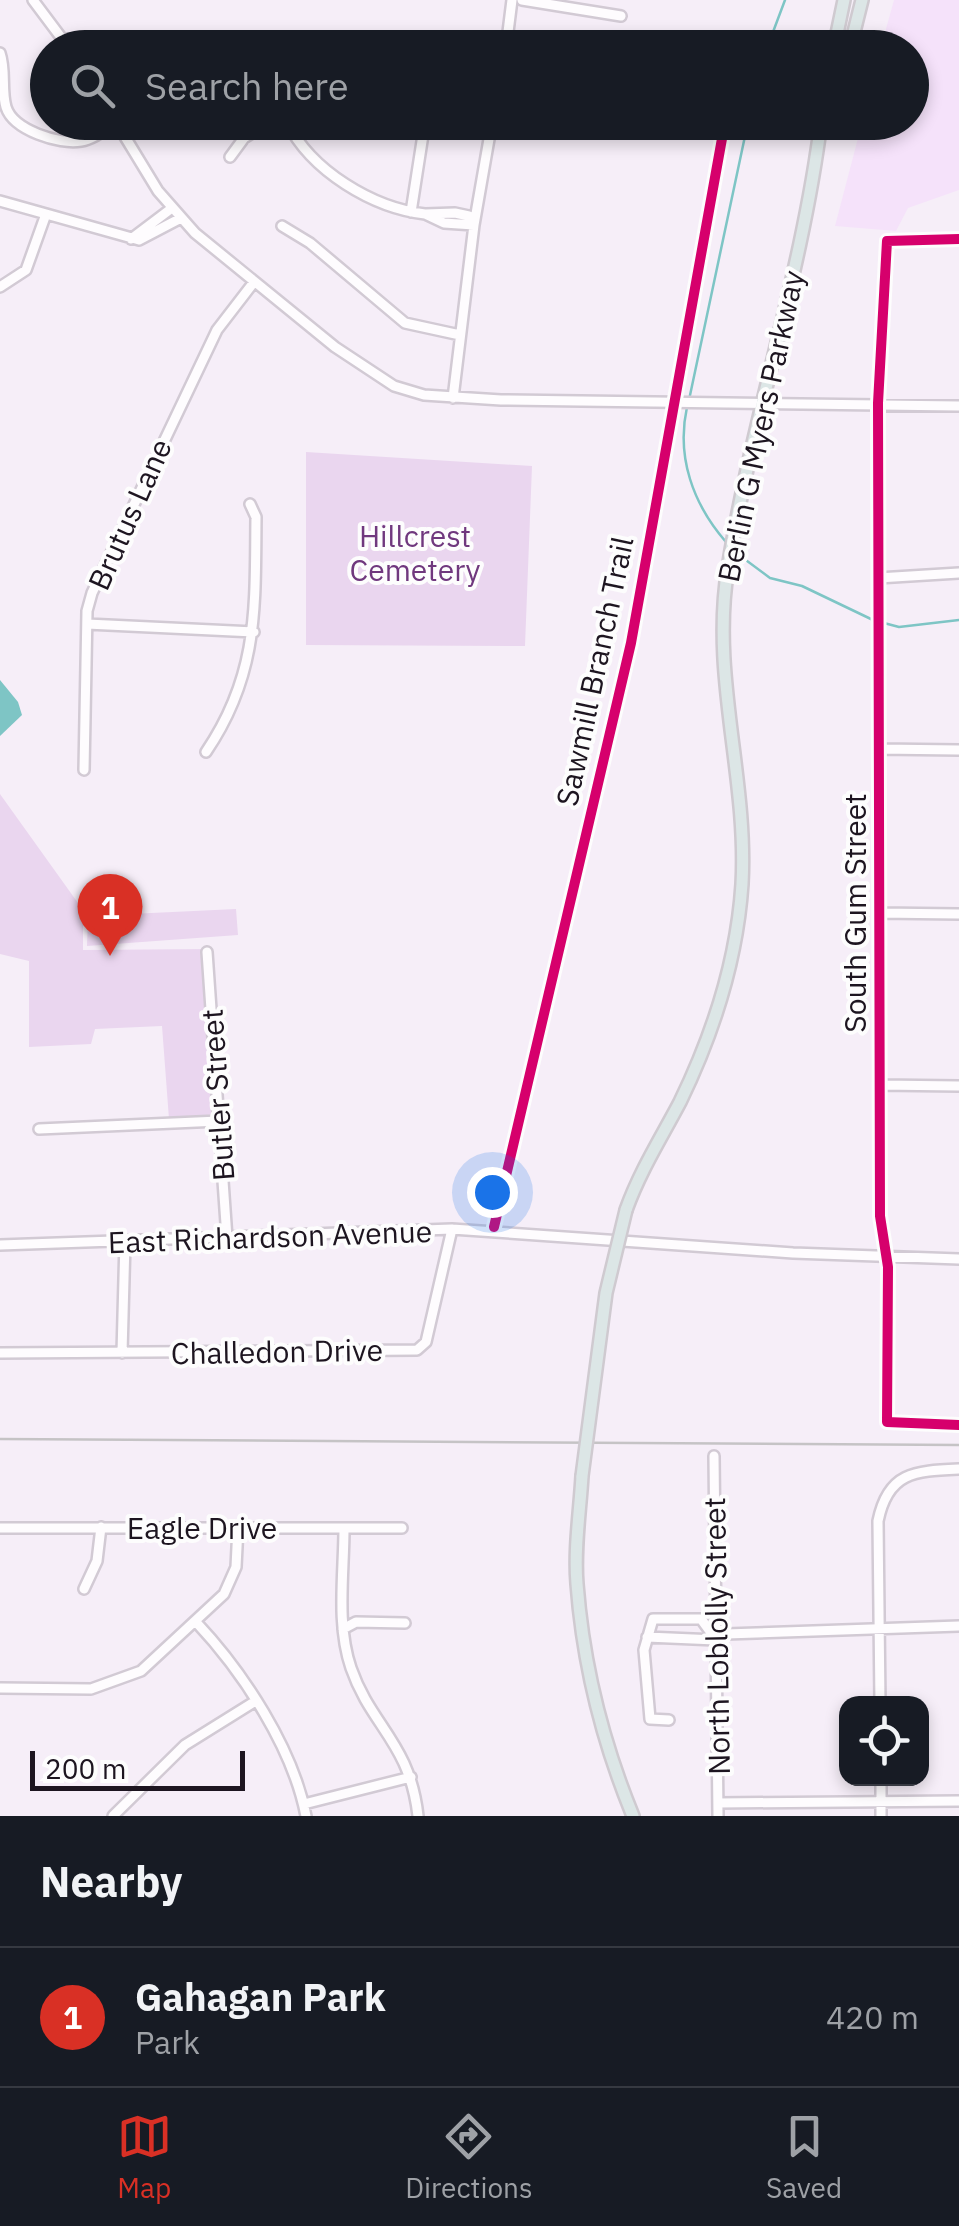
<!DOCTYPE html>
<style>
:root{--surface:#171b24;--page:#242831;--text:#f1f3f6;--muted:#9ea1a6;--line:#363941;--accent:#d93025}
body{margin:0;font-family:"IBM Plex Sans",sans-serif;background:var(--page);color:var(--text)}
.controls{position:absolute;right:30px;bottom:30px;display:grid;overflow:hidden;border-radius:20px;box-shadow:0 5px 15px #0003}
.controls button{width:90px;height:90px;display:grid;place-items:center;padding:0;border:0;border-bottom:2px solid var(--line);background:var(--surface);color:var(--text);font:50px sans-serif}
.scale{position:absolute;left:30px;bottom:25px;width:215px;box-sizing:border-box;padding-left:10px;border:5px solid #1d1520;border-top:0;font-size:28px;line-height:35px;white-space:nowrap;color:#1d1520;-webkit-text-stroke:8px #fdfdfd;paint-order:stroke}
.you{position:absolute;left:492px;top:1192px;width:35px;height:35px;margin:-25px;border:8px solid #fff;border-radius:50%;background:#1a73e8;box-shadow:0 0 0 15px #1a73e833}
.badge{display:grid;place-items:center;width:65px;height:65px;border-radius:50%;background:var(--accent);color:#fff;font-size:32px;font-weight:700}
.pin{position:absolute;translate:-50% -82px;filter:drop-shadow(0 2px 5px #0008)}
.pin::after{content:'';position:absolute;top:52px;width:35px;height:30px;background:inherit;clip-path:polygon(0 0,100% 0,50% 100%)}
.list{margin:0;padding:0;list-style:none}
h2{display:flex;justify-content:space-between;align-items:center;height:130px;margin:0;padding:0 40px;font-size:42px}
h2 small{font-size:32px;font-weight:400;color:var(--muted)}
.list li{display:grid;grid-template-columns:65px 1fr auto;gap:30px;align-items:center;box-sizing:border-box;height:140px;padding:0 40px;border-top:2px solid var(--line)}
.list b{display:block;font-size:38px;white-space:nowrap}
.list p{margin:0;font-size:32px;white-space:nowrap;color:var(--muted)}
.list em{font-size:32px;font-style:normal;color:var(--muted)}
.icon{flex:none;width:55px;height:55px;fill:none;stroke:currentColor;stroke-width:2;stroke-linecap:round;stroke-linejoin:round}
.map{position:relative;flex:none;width:959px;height:1816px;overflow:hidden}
.search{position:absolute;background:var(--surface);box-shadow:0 5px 15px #0003;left:30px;right:30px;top:30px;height:110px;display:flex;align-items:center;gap:25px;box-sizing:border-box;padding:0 35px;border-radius:55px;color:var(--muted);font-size:38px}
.sheet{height:270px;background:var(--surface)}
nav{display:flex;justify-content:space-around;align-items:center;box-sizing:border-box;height:140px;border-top:2px solid var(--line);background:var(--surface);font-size:28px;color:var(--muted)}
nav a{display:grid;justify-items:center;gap:5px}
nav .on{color:var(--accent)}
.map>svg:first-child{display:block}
.built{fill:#f5e2fa}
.green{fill:#ead6ef}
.water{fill:#7ec5c5}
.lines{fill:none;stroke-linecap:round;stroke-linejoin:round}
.stream{stroke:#7ec5c5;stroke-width:2.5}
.minor-casing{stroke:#d2cad4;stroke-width:14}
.major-casing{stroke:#cfcad0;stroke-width:16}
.minor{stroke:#fefcfe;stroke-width:9}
.major{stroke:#dce6e6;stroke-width:11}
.rail{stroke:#c5c3c5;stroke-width:2.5}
.major-bridge-casing{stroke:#cfcad0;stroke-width:16;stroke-linecap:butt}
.major-bridge{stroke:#dce6e6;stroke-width:11}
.cycleway-casing{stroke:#fdfdfd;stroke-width:16}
.cycleway{stroke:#d6006c;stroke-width:10}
.labels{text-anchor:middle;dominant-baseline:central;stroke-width:8;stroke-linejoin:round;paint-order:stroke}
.street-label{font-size:30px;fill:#1d1520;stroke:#fdfdfd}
.park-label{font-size:30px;fill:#70387e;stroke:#fdfdfd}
</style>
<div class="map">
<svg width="959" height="1816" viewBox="0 0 959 1816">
<rect width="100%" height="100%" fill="#f6eef8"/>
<!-- built -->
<path class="built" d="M894,0h65v190l-51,18 -12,23 -61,-5 27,-103 50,-1v-74l-31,-1z"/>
<!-- green -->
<path class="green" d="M306,452l226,14 -7,180 -219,-1z
M0,794l83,116v40l127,-1 5,168 -46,2 -7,-93 -67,3 -4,15 -62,3v-86l-29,-7z
M236,909l2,26 -151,11 1,-30z"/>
<!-- water -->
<path class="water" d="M0,680l18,22 4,13 -22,21z"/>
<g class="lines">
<!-- stream -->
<path class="stream" d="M767,48l18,-48
M689,400l59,-278
M687,407c-11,50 6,97 39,135
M735,552l35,26 32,8 71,34
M884,623l15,4 60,-7"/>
<defs>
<path id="minor" d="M33,0l36,48
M522,0l99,16
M506,48l6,-48
M0,53c6,17 1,37 6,54 7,23 53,38 75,34 12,-2 24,-11 35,-18
M116,122l42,69 37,42 140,114 59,39 30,9 77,5 458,6
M287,122c24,49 86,86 138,92
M230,157l14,-19 26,-16
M0,201l139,39 42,-22
M411,212l14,-90
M455,213l14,3 5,9 -30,-2 -19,-9z
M282,226l28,17 95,80 55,12
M131,239l41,-31
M959,239l-72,2 -9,162 2,813 8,51 -1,155 72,3
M0,287l26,-17 20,-56
M453,398l21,-173 18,-103
M878,578l81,-5
M87,624l167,8
M879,749l80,1
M206,752c53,-78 49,-145 50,-235l-6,-13
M84,770l3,-159 5,-18 125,-263 37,-48
M879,913l80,1
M207,952l20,286
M879,1085l80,1
M39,1129l180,-8
M0,1245l452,-16 341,24 166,6
M0,1353l417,-3 9,-8 26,-113
M122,1353l3,-112
M714,1456l4,360
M0,1528h402
M344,1528c0,46 -8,96 7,140 20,58 59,75 67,148
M84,1589l13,-28 4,-34
M196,1622c47,50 97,126 110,194
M343,1629l13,-7 49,1
M647,1637l69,3 10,-6 233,-8
M0,1688l91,1 50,-18 83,-77 12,-27 2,-40
M880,1704l-2,-183c10,-49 36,-50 81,-52
M669,1720l-19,-1 -6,-69 9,-31h48l14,19
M881,1778v38
M718,1803l241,-2
M304,1804l107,-27
M113,1816l72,-71 69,-43"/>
<path id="major" d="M834,48l10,-48
M850,48l12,-48
M626,1210c14,-39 35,-72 54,-108 33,-68 57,-142 62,-218 6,-107 -32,-209 -14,-316 24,-150 74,-295 93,-446
M582,1476c-2,35 -8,73 -5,108 6,79 26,159 56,232"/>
</defs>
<!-- minor casing -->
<use href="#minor" class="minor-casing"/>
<!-- major casing -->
<use href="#major" class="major-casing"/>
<!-- minor -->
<use href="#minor" class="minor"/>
<!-- major -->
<use href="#major" class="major"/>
<!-- rail -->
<path class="rail" d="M0,1439l959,6"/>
<defs>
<path id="major-bridge" d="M582,1476l24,-183 20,-83"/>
</defs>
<!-- major-bridge casing -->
<use href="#major-bridge" class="major-bridge-casing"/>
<!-- major-bridge -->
<use href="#major-bridge" class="major-bridge"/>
<defs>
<path id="cycleway" d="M959,239l-72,2 -9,162 2,813 8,51 -1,155 72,3
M494,1227l137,-584 94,-521"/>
</defs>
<!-- cycleway casing -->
<use href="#cycleway" class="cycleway-casing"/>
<!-- cycleway -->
<use href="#cycleway" class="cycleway"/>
</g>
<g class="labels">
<!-- street labels -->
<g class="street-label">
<text transform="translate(760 426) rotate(-78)">Berlin G Myers Parkway</text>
<text transform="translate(129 514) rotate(-66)">Brutus Lane</text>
<text transform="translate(594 671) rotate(-78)">Sawmill Branch Trail</text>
<text transform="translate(854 913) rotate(-90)">South Gum Street</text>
<text transform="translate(217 1095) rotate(-94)">Butler Street</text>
<text transform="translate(270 1236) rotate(-2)">East Richardson Avenue</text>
<text transform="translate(277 1351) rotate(-1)">Challedon Drive</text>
<text x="202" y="1527">Eagle Drive</text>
<text transform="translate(716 1636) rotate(-91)">North Loblolly Street</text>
</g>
<!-- park labels -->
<g class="park-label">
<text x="415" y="535">Hillcrest<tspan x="415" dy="34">Cemetery</tspan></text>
</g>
</g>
</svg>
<div class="controls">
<button><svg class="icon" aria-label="locate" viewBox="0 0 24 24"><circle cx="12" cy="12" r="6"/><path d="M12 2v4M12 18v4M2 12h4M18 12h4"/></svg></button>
</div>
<div class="scale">200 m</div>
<div class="you"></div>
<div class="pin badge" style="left:110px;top:956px">1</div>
<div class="search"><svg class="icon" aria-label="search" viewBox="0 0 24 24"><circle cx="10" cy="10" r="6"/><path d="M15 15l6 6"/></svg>Search here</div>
</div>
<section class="sheet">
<h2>Nearby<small></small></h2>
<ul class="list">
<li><span class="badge">1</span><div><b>Gahagan Park</b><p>Park</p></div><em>420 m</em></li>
</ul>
</section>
<nav>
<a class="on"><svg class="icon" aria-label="map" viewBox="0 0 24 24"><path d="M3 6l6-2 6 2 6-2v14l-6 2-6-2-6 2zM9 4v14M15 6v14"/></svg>Map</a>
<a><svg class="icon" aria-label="directions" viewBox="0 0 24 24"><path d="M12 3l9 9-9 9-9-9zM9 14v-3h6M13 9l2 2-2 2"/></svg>Directions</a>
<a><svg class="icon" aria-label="saved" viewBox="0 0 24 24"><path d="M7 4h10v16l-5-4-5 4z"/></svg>Saved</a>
</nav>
